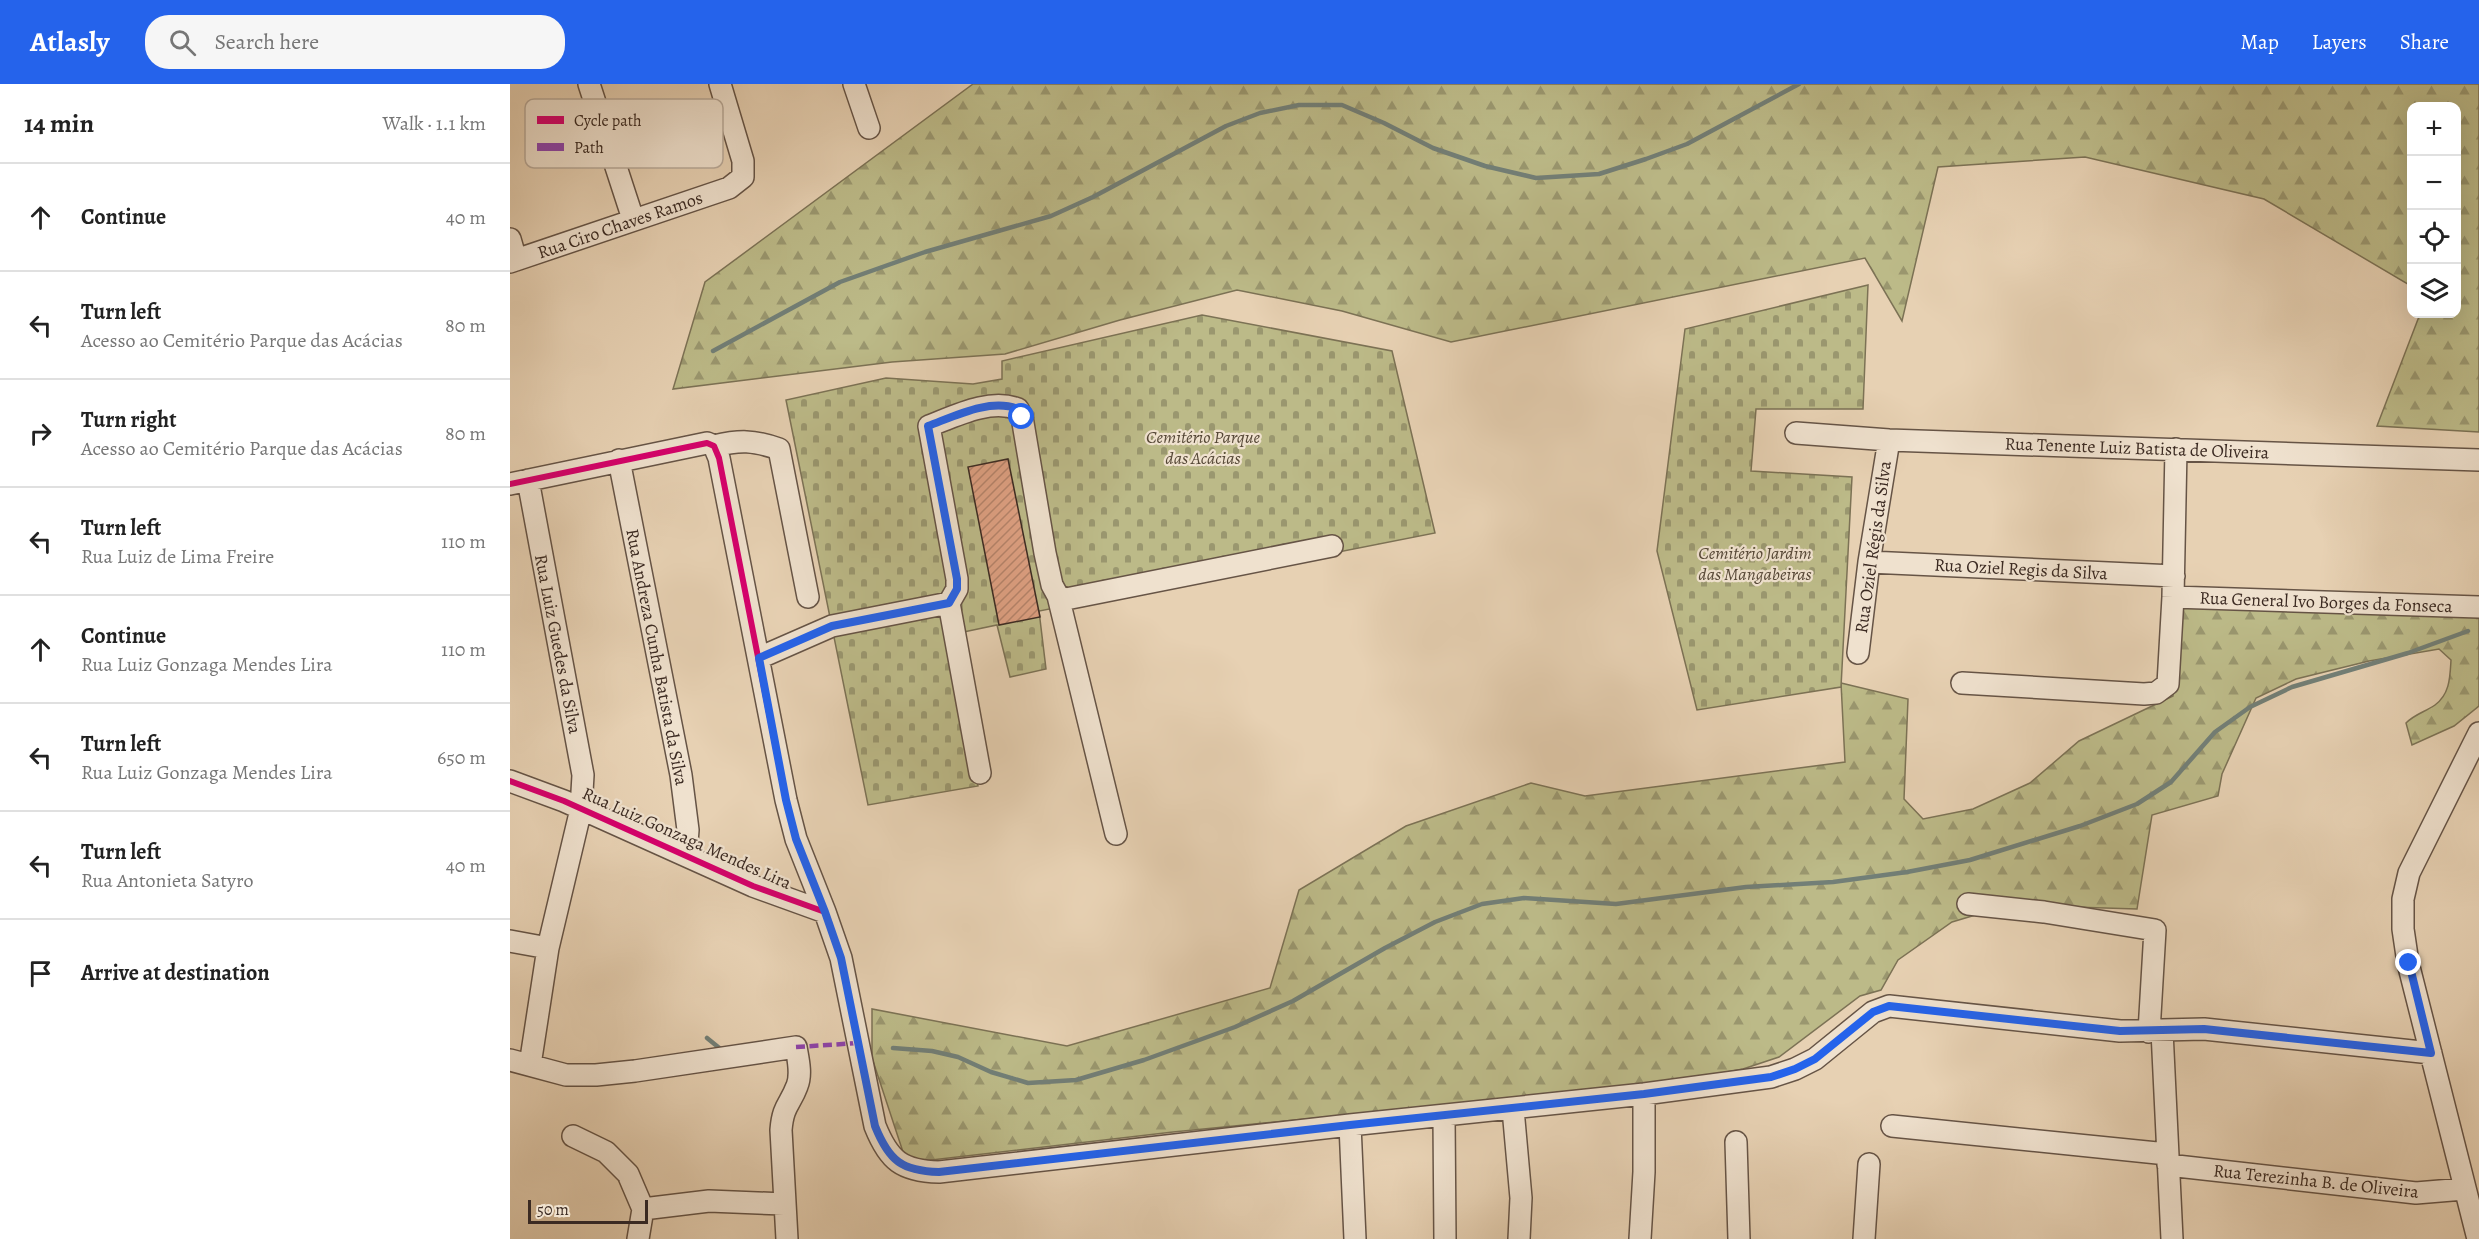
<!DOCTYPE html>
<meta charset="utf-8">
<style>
:root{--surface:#fff;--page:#f6f6f6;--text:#222;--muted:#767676;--line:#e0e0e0;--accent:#2563eb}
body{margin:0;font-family:Alegreya,serif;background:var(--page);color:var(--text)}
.controls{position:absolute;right:18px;top:18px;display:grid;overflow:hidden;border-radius:12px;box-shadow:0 6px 24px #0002}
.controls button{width:54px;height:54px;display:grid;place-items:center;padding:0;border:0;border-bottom:2px solid var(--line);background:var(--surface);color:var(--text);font:30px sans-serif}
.scale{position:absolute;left:18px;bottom:15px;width:120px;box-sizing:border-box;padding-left:6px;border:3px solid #3b2a22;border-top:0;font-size:16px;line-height:21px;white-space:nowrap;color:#3b2a22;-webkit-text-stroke:4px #efe1ce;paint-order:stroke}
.stop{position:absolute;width:18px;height:18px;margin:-14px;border:4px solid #2563eb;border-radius:50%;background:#fff}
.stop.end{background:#2563eb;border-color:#fff;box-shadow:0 2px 6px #0008}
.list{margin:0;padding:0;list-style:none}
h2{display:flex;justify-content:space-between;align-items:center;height:78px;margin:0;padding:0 24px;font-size:26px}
h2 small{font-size:20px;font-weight:400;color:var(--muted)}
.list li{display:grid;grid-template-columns:39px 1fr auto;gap:18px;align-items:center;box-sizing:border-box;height:108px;padding:0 24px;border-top:2px solid var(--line)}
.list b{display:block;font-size:22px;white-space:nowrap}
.list p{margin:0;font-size:20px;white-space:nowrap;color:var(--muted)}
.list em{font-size:20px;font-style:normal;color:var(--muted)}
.icon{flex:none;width:33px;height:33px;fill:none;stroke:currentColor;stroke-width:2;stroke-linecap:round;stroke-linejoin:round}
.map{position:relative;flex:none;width:1969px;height:1155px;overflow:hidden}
header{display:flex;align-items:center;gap:36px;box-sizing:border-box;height:84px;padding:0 30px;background:var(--accent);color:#fff}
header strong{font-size:28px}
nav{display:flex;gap:33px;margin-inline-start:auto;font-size:21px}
.search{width:420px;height:54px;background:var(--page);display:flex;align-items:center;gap:15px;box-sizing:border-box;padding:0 21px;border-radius:24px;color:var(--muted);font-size:22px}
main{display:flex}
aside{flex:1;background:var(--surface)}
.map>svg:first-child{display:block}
.forest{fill:url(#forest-firs);stroke:#7c7255;stroke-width:1.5}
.cemetery{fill:url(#cemetery-stones);stroke:#7c7255;stroke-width:1.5}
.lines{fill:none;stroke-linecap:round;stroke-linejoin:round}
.stream{stroke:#727f77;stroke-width:4.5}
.building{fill:url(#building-hatch);stroke:#3b2a22;stroke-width:1.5}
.minor-casing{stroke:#665446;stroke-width:24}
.minor{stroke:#efe1ce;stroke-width:21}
.quiet{stroke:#8e44ad;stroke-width:4.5;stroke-dasharray:9 4.5;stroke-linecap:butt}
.cycleway-casing{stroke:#efe1ce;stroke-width:10}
.cycleway{stroke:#d6006c;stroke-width:6}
.route{stroke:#2563eb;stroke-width:8}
.labels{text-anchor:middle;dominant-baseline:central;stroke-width:4.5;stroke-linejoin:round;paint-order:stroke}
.street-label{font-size:18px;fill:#3b2a22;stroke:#efe1ce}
.park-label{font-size:18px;font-style:italic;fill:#554736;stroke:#efe1ce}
.key{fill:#efe1ce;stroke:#b9aa9a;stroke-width:1.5}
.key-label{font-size:16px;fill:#3b2a22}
</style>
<header>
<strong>Atlasly</strong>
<div class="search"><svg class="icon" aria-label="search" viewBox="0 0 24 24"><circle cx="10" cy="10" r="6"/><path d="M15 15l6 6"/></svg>Search here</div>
<nav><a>Map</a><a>Layers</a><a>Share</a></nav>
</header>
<main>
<aside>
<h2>14 min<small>Walk · 1.1 km</small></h2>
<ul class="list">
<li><svg class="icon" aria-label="ahead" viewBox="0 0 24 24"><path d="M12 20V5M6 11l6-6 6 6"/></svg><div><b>Continue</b></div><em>40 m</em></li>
<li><svg class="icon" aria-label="left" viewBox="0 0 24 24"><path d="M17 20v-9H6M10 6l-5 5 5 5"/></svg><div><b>Turn left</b><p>Acesso ao Cemitério Parque das Acácias</p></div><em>80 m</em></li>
<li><svg class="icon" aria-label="right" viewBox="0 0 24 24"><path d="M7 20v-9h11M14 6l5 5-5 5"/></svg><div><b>Turn right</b><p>Acesso ao Cemitério Parque das Acácias</p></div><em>80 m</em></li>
<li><svg class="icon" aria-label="left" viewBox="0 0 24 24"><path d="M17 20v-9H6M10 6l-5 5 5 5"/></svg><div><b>Turn left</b><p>Rua Luiz de Lima Freire</p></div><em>110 m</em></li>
<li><svg class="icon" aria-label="ahead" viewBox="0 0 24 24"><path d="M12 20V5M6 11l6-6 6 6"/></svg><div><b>Continue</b><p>Rua Luiz Gonzaga Mendes Lira</p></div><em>110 m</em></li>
<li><svg class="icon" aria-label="left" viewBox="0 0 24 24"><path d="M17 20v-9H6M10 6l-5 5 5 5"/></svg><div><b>Turn left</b><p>Rua Luiz Gonzaga Mendes Lira</p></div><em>650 m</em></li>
<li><svg class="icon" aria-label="left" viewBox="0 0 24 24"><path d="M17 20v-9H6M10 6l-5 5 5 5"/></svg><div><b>Turn left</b><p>Rua Antonieta Satyro</p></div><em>40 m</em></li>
<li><svg class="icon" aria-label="arrive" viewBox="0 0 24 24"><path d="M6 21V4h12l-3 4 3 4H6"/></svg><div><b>Arrive at destination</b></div></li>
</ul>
</aside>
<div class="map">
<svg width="1969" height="1155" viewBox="0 0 1969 1155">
<defs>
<pattern id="forest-firs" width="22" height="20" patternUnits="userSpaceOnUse" patternTransform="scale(1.5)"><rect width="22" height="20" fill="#bcba88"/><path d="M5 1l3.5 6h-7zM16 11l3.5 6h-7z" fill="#9a976f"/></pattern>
<pattern id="cemetery-stones" width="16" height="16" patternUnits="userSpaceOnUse" patternTransform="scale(1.5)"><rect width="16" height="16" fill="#bcba88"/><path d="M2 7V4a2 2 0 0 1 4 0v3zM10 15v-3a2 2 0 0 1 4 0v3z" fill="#9a976f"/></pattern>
<pattern id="building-hatch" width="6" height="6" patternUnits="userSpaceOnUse" patternTransform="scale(1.5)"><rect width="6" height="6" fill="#dea082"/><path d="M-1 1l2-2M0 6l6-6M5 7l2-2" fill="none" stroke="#b5836a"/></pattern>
</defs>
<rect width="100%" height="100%" fill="#e7d1b3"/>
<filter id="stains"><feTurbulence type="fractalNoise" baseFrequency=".00333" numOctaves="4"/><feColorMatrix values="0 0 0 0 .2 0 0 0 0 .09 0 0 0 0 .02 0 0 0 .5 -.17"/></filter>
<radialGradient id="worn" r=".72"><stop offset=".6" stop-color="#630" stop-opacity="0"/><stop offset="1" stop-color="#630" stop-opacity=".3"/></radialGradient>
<!-- forest -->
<path class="forest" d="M463,0h1506v348l-102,-6 43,-112h36v-208h-44l-1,180 -147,-87 -179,-42 -147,10 -36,154 -37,-63 -414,84 -109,-31 -105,-21 -117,30 -115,34 -113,8 -219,27 32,-107z
M1664,523l305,10v89l-25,20 -42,19 -6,-22c9,-9 19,-11 29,-18 15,-11 15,-28 16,-45l-12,-11 -70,12 -73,18 -40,19 -34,76 -4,22 -66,19 -15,94 -128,-4 -57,17 -54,38 -17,30 -21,6 -81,61 -36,12 -81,15 -489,48 -259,30 -10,-7 -32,-97v-49l195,37 203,-58 29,-98 107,-64 125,-43 54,13 260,-34 -4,-79 67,16 -4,100 19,20 50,-10 57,-26 49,-42 94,-45z"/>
<!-- cemetery -->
<path class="cemetery" d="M1358,201l-5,124h-107l-5,62 101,6 -11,210 -144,23 -40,-159 28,-222z
M692,231l190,36 43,182 -396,78 7,58 -36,8 -13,-52 -43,9 24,152 -110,19 -82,-405 100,-22 87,6 29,-5v-18z"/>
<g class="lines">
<!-- stream -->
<path class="stream" d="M203,267l127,-69 85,-30 126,-36 42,-19 133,-71 34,-13 39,-8h43l42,18 49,25 52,18 51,12 63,-4 47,-15 41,-15 112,-60
M197,954l16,13
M383,964l39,3 26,6 33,15 37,11 48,-3 68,-20 91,-33 58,-26 92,-53 50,-26 47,-18 42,-6 92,6 130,-17 87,-5 74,-10 63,-12 110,-34 57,-22 34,-22 44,-50 35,-25 42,-20 116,-34 60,-22"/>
</g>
<!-- building -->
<path class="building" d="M498,375l32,158 -41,8 -31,-158z"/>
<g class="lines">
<defs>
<path id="minor" d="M79,0l44,135
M344,0l15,44
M0,155l6,21
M0,178l219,-74 14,-11v-16l-23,-77
M1286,349l93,7 590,20
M204,362c26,-6 39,-6 65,3l29,148
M109,376l62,315 7,55 -2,25
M18,396l55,295 -2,34 -33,139 -18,117
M0,400l197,-41 7,3 5,12 67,342 10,39 29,73
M1359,478l305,14
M548,512l58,238
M1663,513l306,10
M439,519l31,170
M1348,569l11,-91 20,-122
M249,574l73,-32 117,-23 8,-14v-10l-28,-153c26,-10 61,-28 89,-17l4,8 23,136 7,32 6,11 8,3 266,-53
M1452,599l182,11 12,-1 12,-9 5,-87 3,-148
M0,697l54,20 189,85 72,26 16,46 34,168c14,35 27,45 64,46l411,-47 294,-31 127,-17 24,-8 20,-10 58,-47 16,-6 231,25 84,-2 227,24
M1458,820l76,8 111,18 -6,102
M0,857l38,7
M1652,947l10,208
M0,976l56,15h30l39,-4 161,-24c2,12 6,27 1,39 -7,19 -14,19 -16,44l6,109
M1003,1025l8,89 -2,41
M934,1033l1,122
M840,1041l5,114
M1382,1042l275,28
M63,1052l33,16 22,22 15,35
M1226,1058l3,97
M1658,1081l248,28 48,-4
M133,1125l66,-8 75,3
M128,1155l5,-30
M1130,1155l4,-67v-78
M1354,1155l5,-75
M1968,1155l-70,-276 -5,-34v-30l6,-26 70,-140"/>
</defs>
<!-- minor casing -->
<use href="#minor" class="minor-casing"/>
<!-- minor -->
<use href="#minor" class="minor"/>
<!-- quiet -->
<path class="quiet" d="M286,963l62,-4"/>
<defs>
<path id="cycleway" d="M0,400l197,-41 7,3 5,12 67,342 10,39 29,73
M0,697l54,20 189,85 72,26 16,46 34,168c14,35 27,45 64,46l411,-47 294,-31 127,-17 24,-8 20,-10 58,-47 16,-6 231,25 84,-2 227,24"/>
</defs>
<!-- cycleway casing -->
<use href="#cycleway" class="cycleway-casing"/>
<!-- cycleway -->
<use href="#cycleway" class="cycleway"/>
</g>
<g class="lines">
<!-- route -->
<path class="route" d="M512,333l-4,-8c-28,-11 -63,7 -90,17l29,153v10l-8,14 -117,23 -73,32 27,142 10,39 29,73 16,46 34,168c14,35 27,45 64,46l411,-47 294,-31 127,-17 24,-8 20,-10 58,-47 16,-6 231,25 84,-2 227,24 -22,-90"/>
</g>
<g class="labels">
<!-- street labels -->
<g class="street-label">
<text transform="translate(110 141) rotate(-19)">Rua Ciro Chaves Ramos</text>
<text transform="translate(1627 364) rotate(2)">Rua Tenente Luiz Batista de Oliveira</text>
<text transform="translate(1363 463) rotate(-82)">Rua Oziel Régis da Silva</text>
<text transform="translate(1511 485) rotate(3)">Rua Oziel Regis da Silva</text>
<text transform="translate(1816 518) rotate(2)">Rua General Ivo Borges da Fonseca</text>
<text transform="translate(48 560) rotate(79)">Rua Luiz Guedes da Silva</text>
<text transform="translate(147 573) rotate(79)">Rua Andreza Cunha Batista da Silva</text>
<text transform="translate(177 754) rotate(24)">Rua Luiz Gonzaga Mendes Lira</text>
<text transform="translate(1806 1097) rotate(6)">Rua Terezinha B. de Oliveira</text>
</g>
<!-- park labels -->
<g class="park-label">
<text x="693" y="353">Cemitério Parque<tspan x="693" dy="21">das Acácias</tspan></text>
<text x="1245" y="469">Cemitério Jardim<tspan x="1245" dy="21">das Mangabeiras</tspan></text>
</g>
</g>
<!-- legend -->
<rect x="15" y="15" width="198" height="69" rx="9" class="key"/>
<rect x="27" y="32" width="27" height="8" fill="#d6006c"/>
<rect x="27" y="59" width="27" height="8" fill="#8e44ad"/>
<g class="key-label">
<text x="64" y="42">Cycle path</text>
<text x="64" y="69">Path</text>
</g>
<rect width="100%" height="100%" filter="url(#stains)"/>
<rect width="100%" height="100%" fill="url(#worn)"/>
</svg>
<div class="controls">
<button>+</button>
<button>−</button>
<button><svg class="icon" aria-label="locate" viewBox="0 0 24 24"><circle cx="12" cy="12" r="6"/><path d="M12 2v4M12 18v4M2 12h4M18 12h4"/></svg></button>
<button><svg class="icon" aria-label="layers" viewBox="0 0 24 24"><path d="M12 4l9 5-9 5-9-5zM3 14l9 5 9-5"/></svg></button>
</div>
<div class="scale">50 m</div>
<div class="stop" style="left:512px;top:333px"></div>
<div class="stop end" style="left:1899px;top:879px"></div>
</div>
</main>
